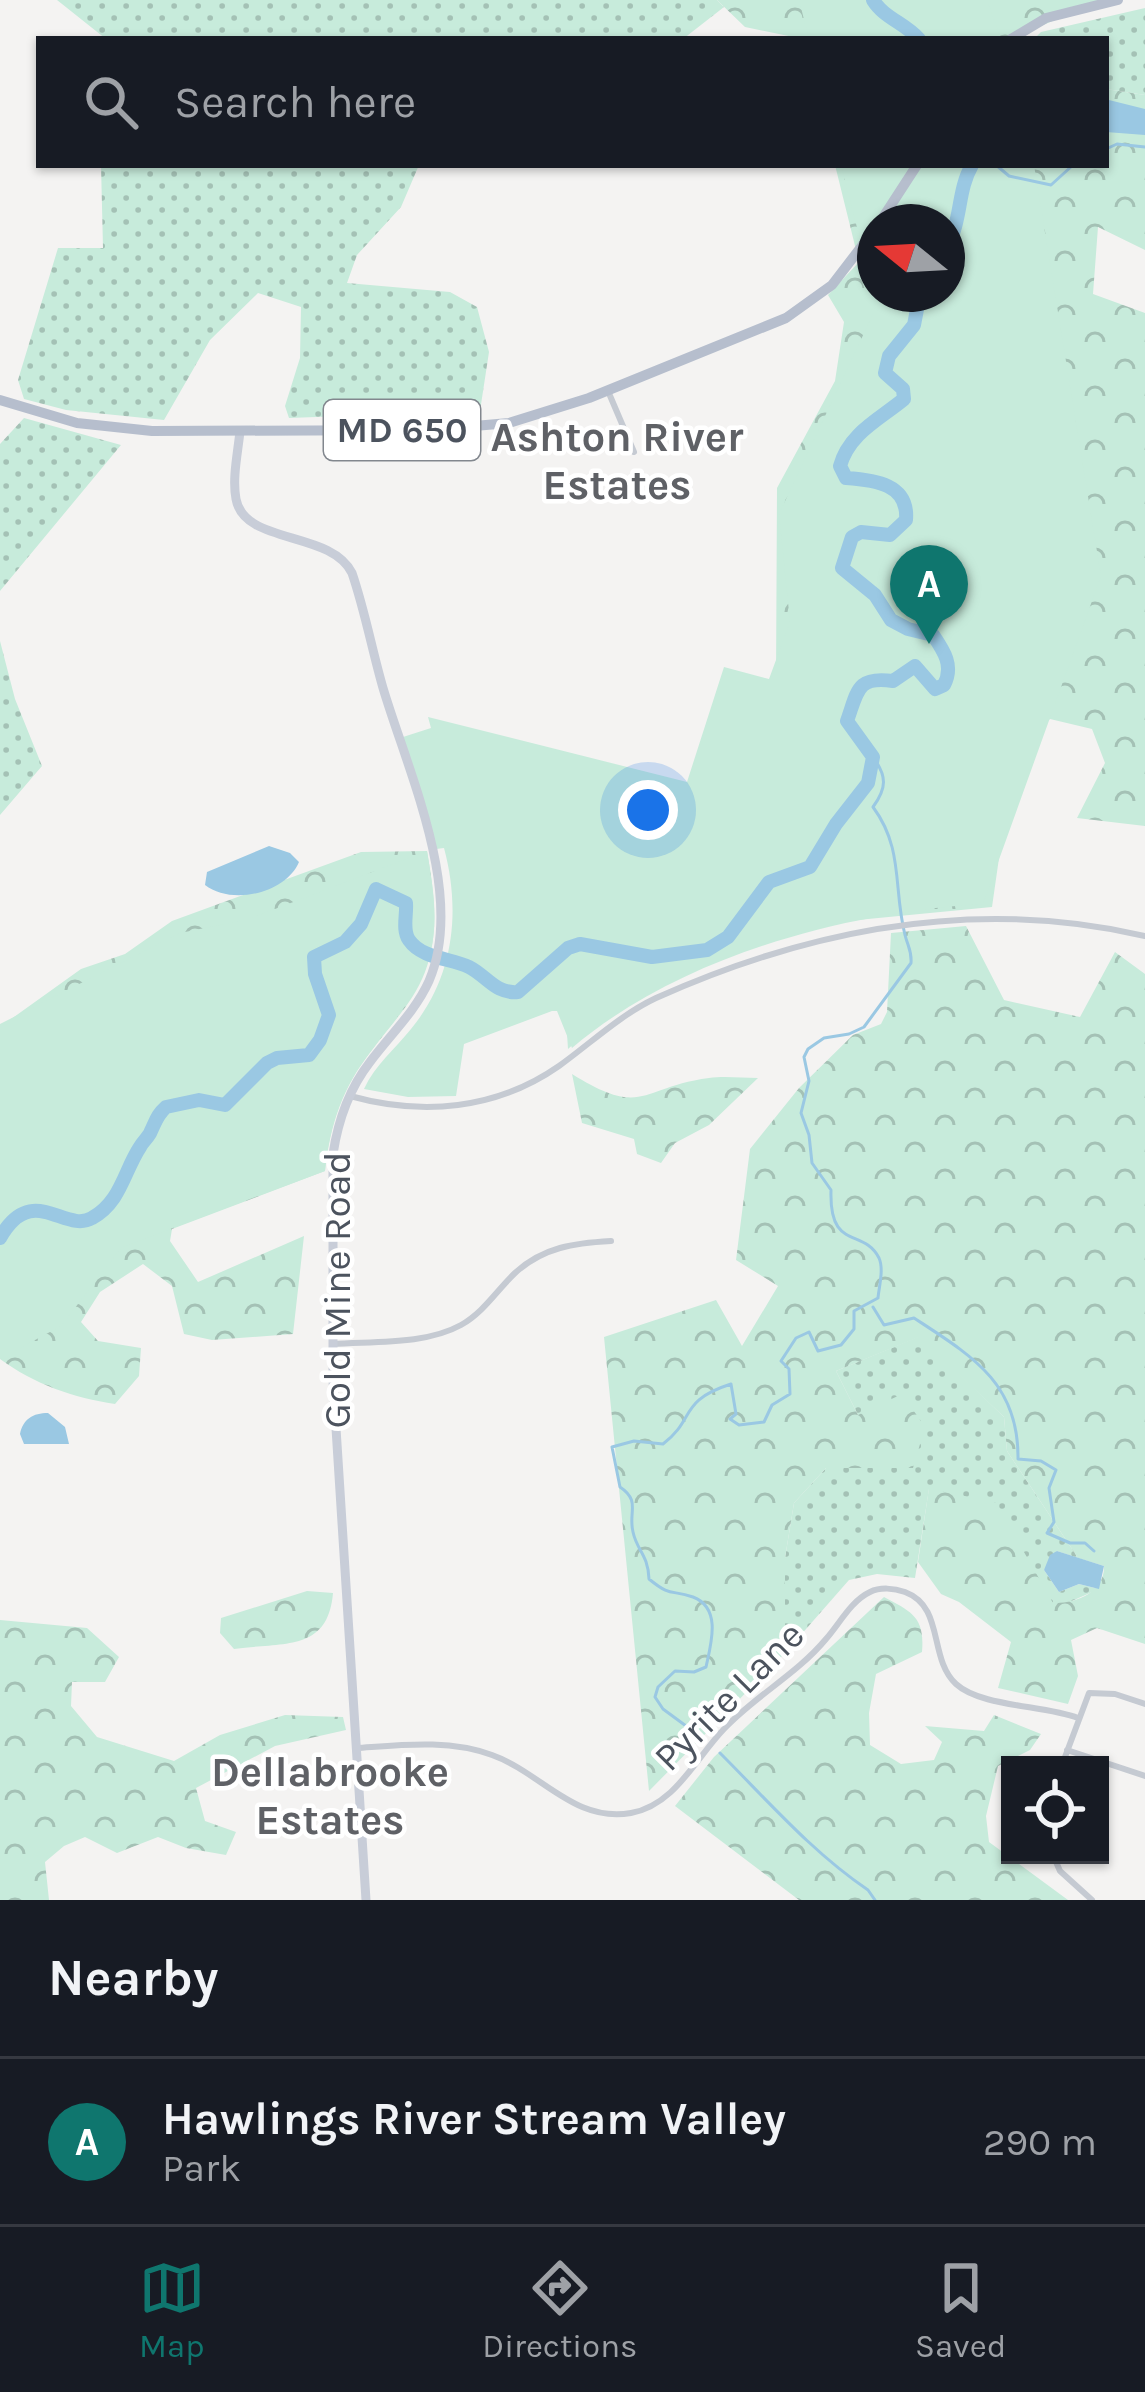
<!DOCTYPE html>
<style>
:root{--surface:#171b24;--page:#20242c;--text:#f1f3f6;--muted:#9ea1a6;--line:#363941;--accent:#0f766e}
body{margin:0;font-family:Karla,sans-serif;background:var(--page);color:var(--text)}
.controls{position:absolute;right:36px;bottom:36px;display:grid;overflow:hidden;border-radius:0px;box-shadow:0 3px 9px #0004}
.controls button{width:108px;height:108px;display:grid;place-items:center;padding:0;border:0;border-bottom:3px solid var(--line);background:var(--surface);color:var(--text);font:60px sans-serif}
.compass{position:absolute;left:857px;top:204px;width:108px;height:108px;border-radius:50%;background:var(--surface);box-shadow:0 3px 9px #0004;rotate:288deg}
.you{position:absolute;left:648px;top:810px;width:42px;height:42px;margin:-30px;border:9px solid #fff;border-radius:50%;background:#1a73e8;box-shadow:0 0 0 18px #1a73e833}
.badge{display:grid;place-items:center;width:78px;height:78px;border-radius:50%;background:var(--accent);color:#fff;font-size:39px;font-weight:700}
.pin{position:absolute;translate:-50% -99px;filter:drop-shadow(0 3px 6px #0008)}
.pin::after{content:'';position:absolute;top:63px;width:42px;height:36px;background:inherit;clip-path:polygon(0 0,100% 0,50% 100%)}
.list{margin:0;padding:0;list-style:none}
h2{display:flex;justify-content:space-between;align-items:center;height:156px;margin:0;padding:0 48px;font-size:51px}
h2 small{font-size:39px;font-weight:400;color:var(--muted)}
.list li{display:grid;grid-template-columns:78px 1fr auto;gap:36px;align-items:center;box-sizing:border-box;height:168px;padding:0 48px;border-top:3px solid var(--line)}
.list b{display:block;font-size:45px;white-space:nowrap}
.list p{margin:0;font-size:39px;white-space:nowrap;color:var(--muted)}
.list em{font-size:39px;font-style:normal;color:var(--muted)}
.icon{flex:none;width:66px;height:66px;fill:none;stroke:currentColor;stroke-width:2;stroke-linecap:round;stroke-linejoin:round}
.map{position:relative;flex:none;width:1145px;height:1900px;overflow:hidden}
.search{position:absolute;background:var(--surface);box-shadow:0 3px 9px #0004;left:36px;right:36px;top:36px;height:132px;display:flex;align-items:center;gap:30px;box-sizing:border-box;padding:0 42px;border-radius:0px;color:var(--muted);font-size:45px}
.sheet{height:324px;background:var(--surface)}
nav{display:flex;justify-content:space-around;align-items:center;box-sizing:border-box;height:168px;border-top:3px solid var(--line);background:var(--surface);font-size:33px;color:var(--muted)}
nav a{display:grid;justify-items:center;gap:6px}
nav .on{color:var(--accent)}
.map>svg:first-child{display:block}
.grass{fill:url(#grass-dots)}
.forest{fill:url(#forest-crowns);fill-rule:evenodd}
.green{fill:#c7ebdb}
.water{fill:#9ac8e3}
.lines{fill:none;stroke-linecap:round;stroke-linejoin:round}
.stream{stroke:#9ac8e3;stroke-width:3}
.river{stroke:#9ac8e3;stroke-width:14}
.street{stroke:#c5cad2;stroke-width:6}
.secondary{stroke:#c8cdd8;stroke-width:9}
.primary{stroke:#b6becd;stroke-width:10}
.labels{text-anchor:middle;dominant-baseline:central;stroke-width:9;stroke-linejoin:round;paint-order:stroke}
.shield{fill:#fff;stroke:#82878e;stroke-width:3}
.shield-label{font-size:36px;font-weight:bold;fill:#4c535e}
.street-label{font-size:39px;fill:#4c535e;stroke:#fff}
.neighbourhood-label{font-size:42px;font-weight:bold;fill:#5f6166;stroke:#fff}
</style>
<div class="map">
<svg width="1145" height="1900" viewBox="0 0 1145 1900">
<defs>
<pattern id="grass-dots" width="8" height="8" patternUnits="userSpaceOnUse" patternTransform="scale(3)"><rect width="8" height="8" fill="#c7ebdb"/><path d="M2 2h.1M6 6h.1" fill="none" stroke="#a4c1b5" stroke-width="1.8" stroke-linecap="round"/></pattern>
<pattern id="forest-crowns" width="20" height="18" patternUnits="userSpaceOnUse" patternTransform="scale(3)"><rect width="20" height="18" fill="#c7ebdb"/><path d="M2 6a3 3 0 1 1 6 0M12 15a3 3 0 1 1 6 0" fill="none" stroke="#a4c1b5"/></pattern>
</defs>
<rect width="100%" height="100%" fill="#f4f3f2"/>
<!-- grass -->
<path class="grass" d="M57,0h660l7,7 -41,32h-577z
M1145,8v87l-39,-6v-50h-72l7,-7z
M101,165h318l-18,42 -44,48 -10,28 103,9 27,15 12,45 -9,59 -191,7 -4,-12 15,-48 1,-51 -43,-14 -48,47 -46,80 -98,-10 -42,-11 -6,-19 40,-132h45z
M24,418l97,27 -121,146v-147z
M0,641l15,58 27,67 -42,49z
M920,1336l84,81 3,34 71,107 -21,-7 -13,19 15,22 20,-8 20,5 -34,15 -12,-1 -124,-114 -14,89 -38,-4 -28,6 -64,73v-95l9,-55 32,-35h86l-54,-53 -22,-44z"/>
<!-- forest -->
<path class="forest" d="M717,0h401l-33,7 -74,32h-208l-58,-12z
M1106,89l39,6v155l-47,-23 -5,67 52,19v513l-68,-8 28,-55 -13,-34 -42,-10 -29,29 -19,89 -10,70 -155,15 -111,34 -114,54 -44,39 -19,-298 141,44 86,-113 1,-194 58,-107 9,-59 -16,-27 31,-33 -24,-97h271zM875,222h72v72h-72z
M427,851c7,41 13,81 -2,121 -12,31 -34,52 -53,78 -29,36 -42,75 -47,121l-153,58 -2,12 28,41 106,-46 -11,98 -81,6 -28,-6 -12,-48 -29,-22 -43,28 -19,30 17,19 43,7 -2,28 -24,28c-41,-6 -81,-20 -115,-45v-332l81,-58 44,-15 47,-33 189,-69z
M966,926l38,74 76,17 35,-65 30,22v670l-48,-16 -26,12 7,36 -10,28 -70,-16 13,-46 -52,-40 -18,-8 -23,-32 11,-74 67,15 57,100c23,1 52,-11 51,-37l-26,-8 -71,-107 -3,-34 -85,-80 -83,34 22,44 44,-21 23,33 -12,41h-87l-32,35 -9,55v95l-136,138 -45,-454 112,-37 26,46 36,-60 -42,-26 14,-111 49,-61 54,-53 28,-11 6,-12 4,-79z
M572,1074c72,45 68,13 137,4 15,-2 33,0 49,0l-49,47 -34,18 -14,20 -24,-9 -3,-15 -52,-16z
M307,1591l26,2c-5,59 -49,49 -99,56l-14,-16 1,-15z
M884,1597c28,15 41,20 38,55l-46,22 -7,39 1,32 31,19 33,-4 8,-18 -17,-16 59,5 10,-16 47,19 -11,16 -32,16 -12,50 3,26 79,58h-269l-124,-94 39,-49z
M0,1620l87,8 32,29 -14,25h-33l-1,24 26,31 77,24 46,-26 65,-20 58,2 3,13 -71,16 -79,42 9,33 31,11 -10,23 -40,-7 -28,-11 -41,16 -32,-16 -21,9 -19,16 4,38h-49z"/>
<!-- green -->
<path class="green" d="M799,0h188l14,39h-192z
M841,165h193l67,411 -118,328c-139,8 -304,53 -411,144l-15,-37h-5l-88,33 -8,52 -48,1 -44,-8c11,-24 31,-40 47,-60 43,-52 50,-118 33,-181l-8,1 -33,-112 28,-9 -3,-11 259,65 37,-115 45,12 21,-57 -11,-108 94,-200 -15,-45 17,-26v51h72v-72h-72v17l-11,16z
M427,851c5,31 11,62 5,94 -9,50 -44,80 -71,120 -23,32 -32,68 -36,106l-203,76 -61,79 -61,33v-335l180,-91 69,-14z"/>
<!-- water -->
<path class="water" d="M1109,100l36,9v26l-39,-3v-31z
M269,846l21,7 9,9c-13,31 -67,44 -94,23l2,-13z
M48,1413l17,14 4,17h-45l-4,-10c3,-15 13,-21 28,-21z
M1057,1551l47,15 -5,23 -20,-5 -20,8 -15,-22 6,-15z"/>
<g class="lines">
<!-- stream -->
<path class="stream" d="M1106,149l11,-5 28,3
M996,165l13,11 42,9 22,-20
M873,1307l11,18 30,-7c58,38 105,65 104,141l23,2 15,9 -7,18 5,34 -7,11 23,10h15l9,8
M701,1737l-38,-28 -8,-12 3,-10 17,-16 19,1 12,-5c5,-23 16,-59 -13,-70 -22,-8 -21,1 -44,-18 -1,-25 -12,-28 -16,-47 -5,-20 8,-31 -13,-45l-8,-40 22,-6 29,3c33,-25 15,-43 68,-60l5,30 -6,5 9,6 25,-3 8,-17 18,-11 -1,-25 -8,-8 15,-23 13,-6 9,19 23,-6 13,-16v-18l24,-13c1,-11 6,-29 1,-40 -16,-31 -50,-6 -48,-68l-19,-27 -3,-28 -8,-22 8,-32 -5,-24 4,-8 16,-11 25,-4 15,-7 47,-64c1,-12 -3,-16 -6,-28 -12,-47 -1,-86 -32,-128 14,-19 14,-31 0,-50
M720,1753c48,48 92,99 148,137l7,10"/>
<!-- river -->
<path class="river" d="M873,0c11,18 32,23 46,39
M947,246c15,-25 10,-55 25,-81
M0,1238c32,-57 65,-4 92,-20 29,-16 32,-47 48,-71 3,-6 9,-10 11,-16 5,-10 6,-16 15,-24l33,-7 26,5 42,-42 10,-5 32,-3 11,-15 9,-25 -14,-41 -1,-17 31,-15 16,-18 15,-35 30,14c1,12 -4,27 3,37 13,19 42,18 60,27 18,9 26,27 49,25l50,-44 12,-4 72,13 55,-7 21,-13 41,-55 41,-15 26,-43 32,-41 5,-26 -26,-36c11,-31 10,-45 46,-40l22,-15 20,23 9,-4c10,-19 0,-34 -11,-50l-25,-6 -17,-9 -16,-25 -33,-27 10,-31 9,-5 29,3 16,-15c3,-36 -31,-40 -60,-42l-6,-12c9,-33 40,-47 64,-67l-1,-10 -18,-16 4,-17 25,-31 6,-31"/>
<!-- street -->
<path class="street" d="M608,391l26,61
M350,1096c72,20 146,14 209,-30 32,-23 61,-51 97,-68 156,-70 321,-101 489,-62
M332,1344c41,-3 93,1 129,-19 23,-13 36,-35 54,-52 28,-26 60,-30 96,-32
M356,1748c45,-3 93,-9 136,7 50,18 82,68 139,58 44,-8 64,-54 93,-84 31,-33 73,-55 102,-90 14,-16 25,-38 44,-47 10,-5 24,-4 35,0 40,15 23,66 51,92 25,23 88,21 122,34
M1067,1750l78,26
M1062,1765l27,-72 26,1 30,10
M1053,1855l7,16 32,29"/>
<!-- secondary -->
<path class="secondary" d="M240,431c-2,21 -8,47 -4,68 8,46 95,31 116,74 13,38 20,77 31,115 25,84 83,207 46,293 -14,31 -39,54 -59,81 -21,27 -32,59 -37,92v227l33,519"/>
<!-- primary -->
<path class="primary" d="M1011,39l35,-21 72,-18
M880,222l37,-57
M0,400l77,23 75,8 276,-1 81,-7 80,-25 197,-80 46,-33 43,-56"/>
</g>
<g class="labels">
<!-- shield labels -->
<rect class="shield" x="324" y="400" width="156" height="60" rx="9"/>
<g class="shield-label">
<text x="402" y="430">MD 650</text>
</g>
<!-- street labels -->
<g class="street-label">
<text transform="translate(337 1290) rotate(-90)">Gold Mine Road</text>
<text transform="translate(729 1696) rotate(-45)">Pyrite Lane</text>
</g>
<!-- neighbourhood labels -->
<g class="neighbourhood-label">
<text x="617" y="437">Ashton River<tspan x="617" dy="48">Estates</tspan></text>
<text x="330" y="1772">Dellabrooke<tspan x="330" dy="48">Estates</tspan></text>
</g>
</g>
</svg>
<div class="controls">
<button><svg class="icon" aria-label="locate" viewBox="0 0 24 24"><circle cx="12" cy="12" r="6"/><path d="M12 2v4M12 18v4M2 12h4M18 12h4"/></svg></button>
</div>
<svg class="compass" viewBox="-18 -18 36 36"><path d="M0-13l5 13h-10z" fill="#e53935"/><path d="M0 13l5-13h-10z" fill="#9ea1a6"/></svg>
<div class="you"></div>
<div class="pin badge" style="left:929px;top:644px">A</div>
<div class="search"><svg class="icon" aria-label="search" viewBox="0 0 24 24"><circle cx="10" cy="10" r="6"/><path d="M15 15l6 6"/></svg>Search here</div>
</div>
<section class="sheet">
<h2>Nearby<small></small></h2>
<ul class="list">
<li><span class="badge">A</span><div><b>Hawlings River Stream Valley</b><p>Park</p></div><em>290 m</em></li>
</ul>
</section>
<nav>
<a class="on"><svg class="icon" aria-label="map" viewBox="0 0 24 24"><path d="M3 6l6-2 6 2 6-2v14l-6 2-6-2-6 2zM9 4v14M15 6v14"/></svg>Map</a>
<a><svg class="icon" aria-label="directions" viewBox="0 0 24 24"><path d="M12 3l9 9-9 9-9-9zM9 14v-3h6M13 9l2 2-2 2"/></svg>Directions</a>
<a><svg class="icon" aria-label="saved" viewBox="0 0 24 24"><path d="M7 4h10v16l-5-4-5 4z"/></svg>Saved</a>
</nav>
